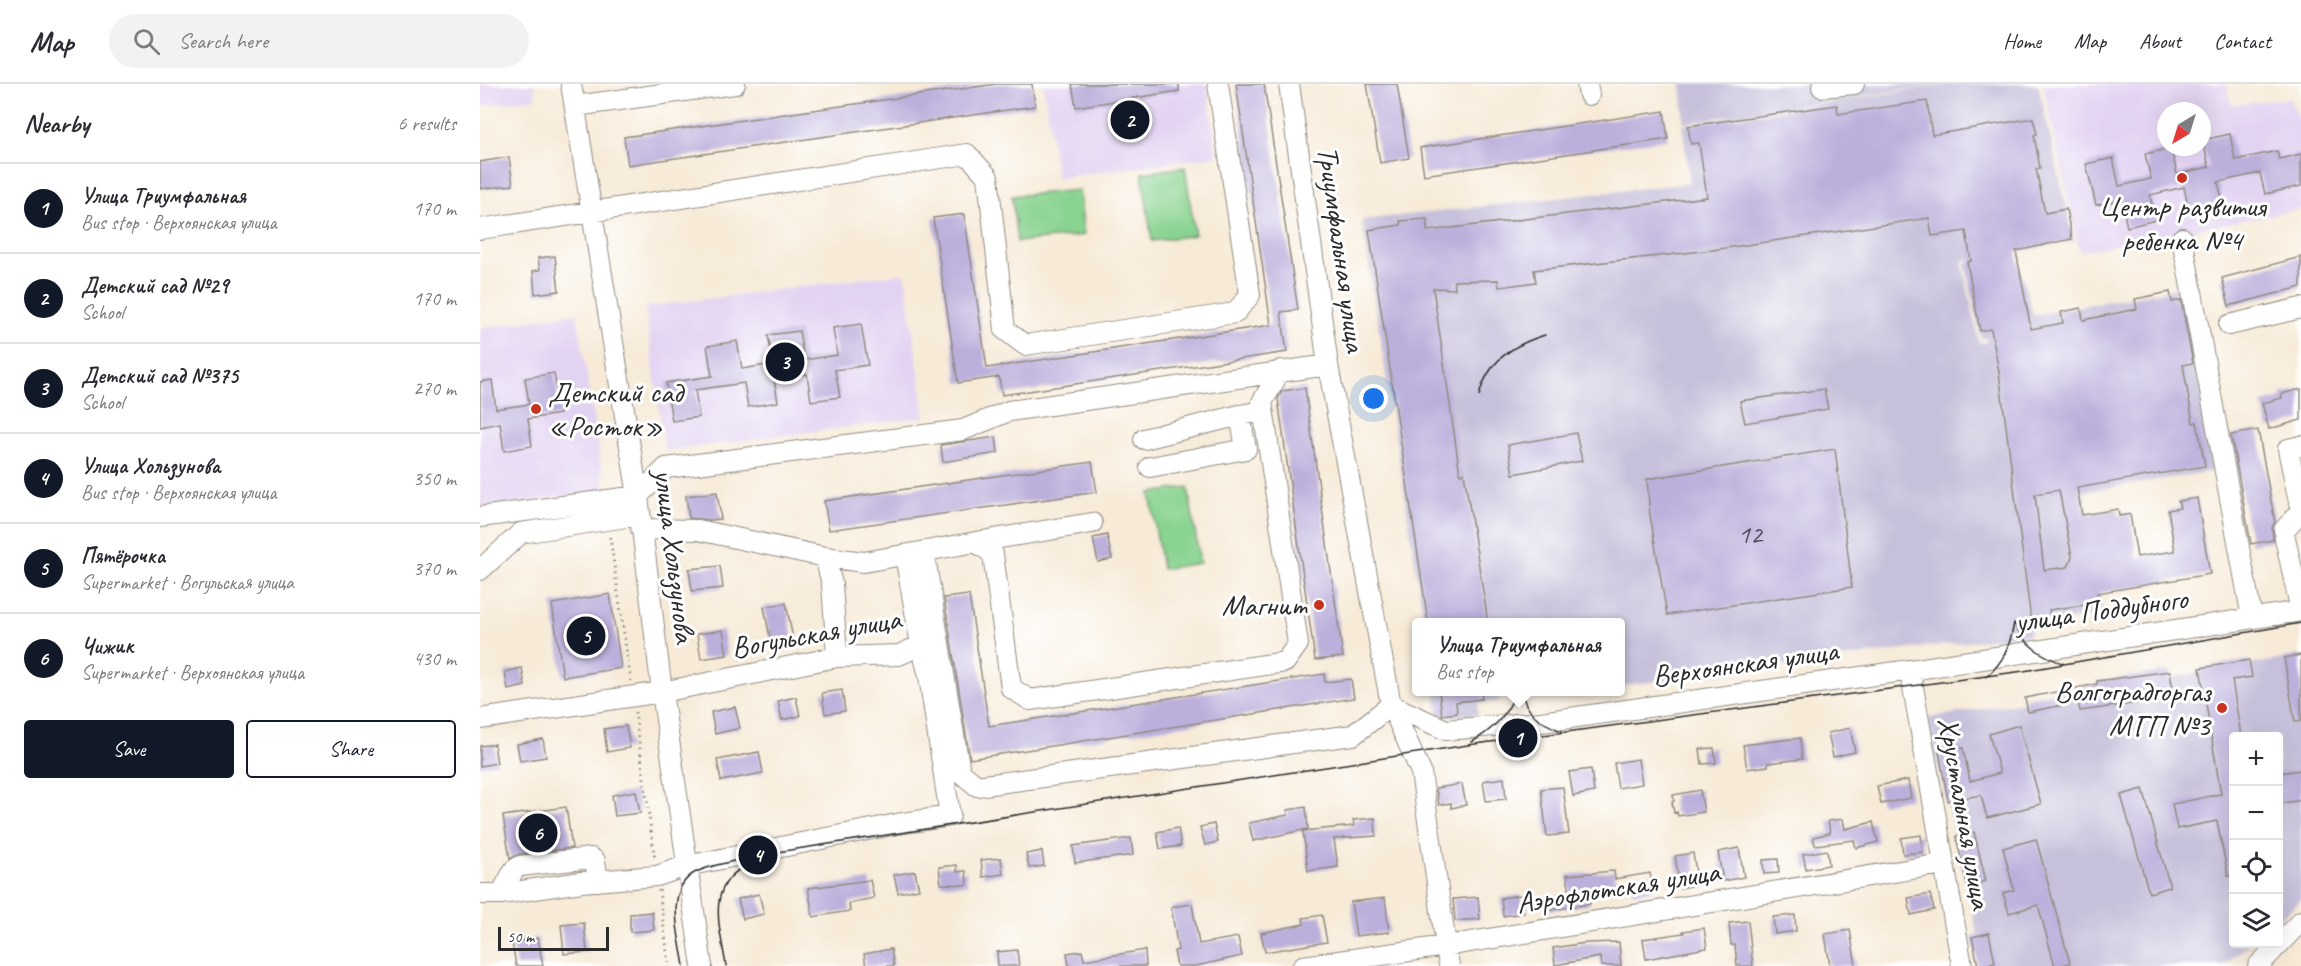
<!DOCTYPE html>
<meta charset="utf-8">
<style>
:root{--surface:#fff;--page:#f2f2f3;--text:#2b2b33;--muted:#7c7c81;--line:#e1e1e2;--accent:#111827}
body{margin:0;font-family:Caveat,sans-serif;background:var(--page);color:var(--text)}
.controls{position:absolute;right:18px;bottom:18px;display:grid;overflow:hidden;border-radius:6px;box-shadow:0 6px 24px #0002}
.controls button{width:54px;height:54px;display:grid;place-items:center;padding:0;border:0;border-bottom:2px solid var(--line);background:var(--surface);color:var(--text);font:30px sans-serif}
.compass{position:absolute;left:1677px;top:18px;width:54px;height:54px;border-radius:50%;background:var(--surface);box-shadow:0 6px 24px #0002;rotate:218deg}
.scale{position:absolute;left:18px;bottom:15px;width:111px;box-sizing:border-box;padding-left:6px;border:3px solid #2b2b2b;border-top:0;font-size:16px;line-height:21px;white-space:nowrap;color:#2b2b2b;-webkit-text-stroke:4px #fff;paint-order:stroke}
.you{position:absolute;left:894px;top:315px;width:21px;height:21px;margin:-15px;border:4px solid #fff;border-radius:50%;background:#1a73e8;box-shadow:0 0 0 9px #1a73e833}
.badge{display:grid;place-items:center;width:39px;height:39px;border-radius:50%;background:var(--accent);color:#fff;font-size:20px;font-weight:700}
.pin{position:absolute;translate:-50% -50%;border:3px solid #fff;box-shadow:0 2px 6px #0006}
.popup{position:absolute;left:932px;top:534px;width:213px;height:78px;box-sizing:border-box;display:grid;place-content:center;border-radius:6px;background:var(--surface);filter:drop-shadow(0 2px 4px #0005);font-size:20px;white-space:nowrap;color:var(--muted)}
.popup b{font-size:22px;color:var(--text)}
.popup::after{content:'';position:absolute;left:50%;top:100%;margin-left:-12px;border:12px solid transparent;border-top-color:var(--surface)}
.list{margin:0;padding:0;list-style:none}
h2{display:flex;justify-content:space-between;align-items:center;height:78px;margin:0;padding:0 24px;font-size:26px}
h2 small{font-size:20px;font-weight:400;color:var(--muted)}
.list li{display:grid;grid-template-columns:39px 1fr auto;gap:18px;align-items:center;box-sizing:border-box;height:90px;padding:0 24px;border-top:2px solid var(--line)}
.list b{display:block;font-size:22px;white-space:nowrap}
.list p{margin:0;font-size:20px;white-space:nowrap;color:var(--muted)}
.list em{font-size:20px;font-style:normal;color:var(--muted)}
.actions{display:flex;gap:12px;padding:18px 24px}
.actions a{flex:1;padding:14px 0;border:2px solid var(--accent);border-radius:6px;text-align:center;font-size:21px;color:var(--accent)}
.actions .main{background:var(--accent);color:#fff}
.icon{flex:none;width:33px;height:33px;fill:none;stroke:currentColor;stroke-width:2;stroke-linecap:round;stroke-linejoin:round}
.map{position:relative;flex:none;width:1821px;height:882px;overflow:hidden}
header{display:flex;align-items:center;gap:36px;box-sizing:border-box;height:84px;padding:0 30px;background:var(--surface);border-bottom:2px solid var(--line)}
header strong{font-size:28px}
nav{display:flex;gap:33px;margin-inline-start:auto;font-size:21px}
.search{width:420px;height:54px;background:var(--page);display:flex;align-items:center;gap:15px;box-sizing:border-box;padding:0 21px;border-radius:33px;color:var(--muted);font-size:22px}
main{display:flex}
aside{flex:1;background:var(--surface)}
.map>svg:first-child{display:block}
.built{fill:#e3d3f2;fill-rule:evenodd}
.industrial{fill:#c6c0da}
.green{fill:#89d390;stroke:#5a7f5e;stroke-width:1.5}
.building{fill:#bbafdb;fill-rule:evenodd}
.lines{fill:none;stroke-linecap:round;stroke-linejoin:round}
.minor-casing{stroke:#918b82;stroke-width:22}
.path{stroke:#918b82;stroke-width:3;stroke-dasharray:1.5 4.5;stroke-linecap:butt}
.minor{stroke:#fff;stroke-width:20}
.tram{stroke:#2b2b2b;stroke-width:1.5}
.poi-dot{fill:#c8321e;stroke:#fff;stroke-width:2}
.labels{text-anchor:middle;dominant-baseline:central;stroke-width:6;stroke-linejoin:round;paint-order:stroke}
.number-label{font-size:27px;fill:#4f4c57}
.poi-label{font-size:30px;fill:#2b2b2b;stroke:#fff;text-anchor:end}
.street-label{font-size:30px;fill:#2b2b2b;stroke:#fff}
</style>
<header>
<strong>Map</strong>
<div class="search"><svg class="icon" aria-label="search" viewBox="0 0 24 24"><circle cx="10" cy="10" r="6"/><path d="M15 15l6 6"/></svg>Search here</div>
<nav><a>Home</a><a>Map</a><a>About</a><a>Contact</a></nav>
</header>
<main>
<aside>
<h2>Nearby<small>6 results</small></h2>
<ul class="list">
<li><span class="badge">1</span><div><b>Улица Триумфальная</b><p>Bus stop · Верхоянская улица</p></div><em>170 m</em></li>
<li><span class="badge">2</span><div><b>Детский сад №29</b><p>School</p></div><em>170 m</em></li>
<li><span class="badge">3</span><div><b>Детский сад №375</b><p>School</p></div><em>270 m</em></li>
<li><span class="badge">4</span><div><b>Улица Хользунова</b><p>Bus stop · Верхоянская улица</p></div><em>350 m</em></li>
<li><span class="badge">5</span><div><b>Пятёрочка</b><p>Supermarket · Вогульская улица</p></div><em>370 m</em></li>
<li><span class="badge">6</span><div><b>Чижик</b><p>Supermarket · Верхоянская улица</p></div><em>430 m</em></li>
</ul>
<div class="actions"><a class="main">Save</a><a>Share</a></div>
</aside>
<div class="map">
<svg width="1821" height="882" viewBox="0 0 1821 882">
<rect width="100%" height="100%" fill="#fff"/>
<filter id="ink" filterUnits="userSpaceOnUse"><feTurbulence type="fractalNoise" baseFrequency=".0167" numOctaves="2"/><feDisplacementMap in="SourceGraphic" scale="12" xChannelSelector="R" yChannelSelector="G"/><feConvolveMatrix kernelMatrix="1 2 1 2 8 2 1 2 1" color-interpolation-filters="sRGB"/></filter>
<filter id="wash" filterUnits="userSpaceOnUse"><feTurbulence type="fractalNoise" baseFrequency=".008" numOctaves="4" result="noise"/><feDisplacementMap in="SourceGraphic" scale="24" xChannelSelector="R" yChannelSelector="G"/><feGaussianBlur stdDeviation="1.35" result="paint"/><feColorMatrix in="noise" values="0 0 0 0 0 0 0 0 0 0 0 0 0 0 0 0 0 1.4 0 .05"/><feComposite in="paint" operator="in"/></filter>
<g filter="url(#wash)">
<rect width="100%" height="100%" fill="#f7ebd8"/>
<!-- built -->
<path class="built" d="M0,0h54l2,14 -56,8z
M563,0h164l10,72 -160,22z
M1563,0h183l6,21 57,-7 12,24v87l-221,43zM1686,27h36v36h-36z
M425,189l20,144 -260,34 -20,-144z
M97,229l28,177 -125,19v-181z"/>
<!-- industrial -->
<path class="industrial" d="M1201,0h259l-256,39z
M1467,0h91l36,157 -112,20 17,82 8,-1 -1,-4h-5l-16,-75 51,-10 17,62 155,-29 25,185 -129,21 19,122 -73,13v7l-410,52v-64h-131l-39,-249 38,249h-64l-62,-402 328,-37 -8,-58z
M1821,572v244l-22,19 -1,-183h-44v208h15l-26,22h-238l-58,-248z
M955,608h64l1,9 -22,3v10l-39,4z"/>
<!-- green -->
<path class="green" d="M705,83l10,68 -43,6 -10,-68z
M599,106l5,45 -67,7 -5,-46z
M708,403l12,76 -38,6 -12,-76z"/>
<g id="blocks">
<!-- building -->
<path class="building" d="M516,0h36l3,22 -407,59 -4,-28z
M592,0h107v7l-103,16z
M756,0h28l34,226 -17,2 6,40 -285,43 -3,-18 -41,6 -25,-165 31,-4 23,154 284,-43z
M887,0h30l12,74 -29,5z
M1447,17l5,34 101,-17 4,16 -3,1 6,33 -4,1 9,44 21,-4 6,30 -56,12 15,78 32,-6 -2,-11 20,-4 2,12 54,-11 -2,-10 35,-7 2,10 9,-2 12,63 -10,2 10,58 4,-1 8,44 -128,22 5,27 36,-6 1,7 11,-2 7,43 38,-6 -7,-41 12,-2 -2,-7 19,-3 13,76 -113,19 1,10 -49,7 1,8 -19,2 -32,-248 -8,-43 -11,2 -13,-69 4,-1 -5,-30 -34,5 -3,-18 -217,32 -178,20 2,12 -37,5 -1,-7 -44,1 1,8 -22,-1 27,186 4,-1 24,149h-60l-59,-392 32,-5 -1,-4 27,-2v12l280,-34 -8,-54 -8,1 -3,-18 149,-21 1,9zM1579,406l13,67 -4,10 -24,3 -9,-76z
M1184,27l4,28 -244,36 -4,-27z
M1750,50l5,26 42,-9 2,8 22,-5v32l-36,8 -5,-21 -42,9 6,25 -34,7 -6,-27 -34,8 6,25 -29,7 -6,-27 -25,5 -10,-41 27,-6 6,28 32,-7 -6,-25 26,-6 6,26 32,-7 -6,-27z
M29,73l4,28 -33,4v-27z
M75,172l4,35 -24,3 -2,-23 7,-1 -2,-12z
M1821,173v30l-72,19 -7,-28z
M381,240l7,41 -33,5 5,27 -29,4 -4,-27 -33,5 4,23 -30,5 -4,-24 -49,7 4,27 -27,4 -6,-38 46,-7 -5,-30 30,-5 5,28 31,-5 -5,-29 31,-4 5,29 33,-5 -4,-27z
M74,289l6,41 -32,5 4,27 -28,5 -4,-28 -20,4v-45l12,-2 4,29 33,-5 -4,-26z
M825,304l38,269 -28,3 -37,-261 4,-8z
M1344,305l4,20 -83,14 -5,-22z
M1821,305v31l-32,9 -7,-26 20,-5 -1,-4z
M1778,346l17,92 -3,6 1,12 -22,4 -20,-109z
M1096,349l6,28 -69,13 -5,-29z
M516,353l2,16 -55,9 -2,-17z
M1355,365l17,138 -185,28 -17,-100 -3,-36z
M612,378l5,30 -268,38 -5,-29z
M237,408l4,27 -12,1 -20,-2 -3,-22z
M627,451l5,24 -14,3 -5,-24z
M240,482l3,22 -31,3 -3,-22z
M130,510l11,74 -58,9 -11,-73z
M489,511l20,131 335,-52 1,8 26,-3 3,19 -384,61 -26,-161z
M306,519l8,41 -22,4 -8,-41z
M243,546l4,25 -26,4 -4,-25z
M1821,571v66l-6,1 -11,-64z
M1769,576l3,17 -20,3 9,56h-7v140h-6l-11,-55 -40,8 -5,-25 49,-10 -21,-126z
M42,584l3,18 -17,4 -3,-18z
M1690,587l4,27 -94,13 -2,-9 -50,10 -3,-14 72,-14v-3z
M362,606l3,21 -20,3 -3,-21z
M959,608h42l1,7 -26,3 1,11 -15,2z
M316,613l4,19 -18,4 -4,-19z
M255,623l5,21 -25,6 -4,-22z
M1539,641l22,79 -54,14 -6,-23 -33,6 -9,-49 24,-4 7,33 30,-8 -11,-39z
M146,642l4,22 -23,4 -3,-23z
M1370,644l5,24 -22,5 -5,-24z
M1320,654l2,21 -34,4v3l-21,3 -4,-24z
M63,655l3,18 -26,4 -3,-17z
M14,660l3,19 -17,3v-20z
M1234,664l2,15 -14,1 -2,-15z
M279,668l4,21 -42,8 -4,-21z
M1158,675l4,25 -24,4 -4,-25z
M1111,685l3,23 -21,4 -4,-24z
M1821,686v30l-23,4v-31z
M1024,694l2,21 -20,2 -3,-20z
M1428,696l3,18 -30,6 -4,-18z
M982,700l4,21 -15,3v-5l-12,2 -3,-17z
M1083,703l6,47 -22,2 -6,-47z
M1663,705l27,98 -21,6 -28,-98z
M1220,706l4,22 -26,4 -1,-4 -3,1 -2,-11 2,-1 -1,-6z
M156,707l4,22 -25,3 -3,-21z
M86,723l6,41 -53,6 -9,5 -7,-43z
M826,723l2,22 -55,12 -4,-18 39,-8 -1,-5z
M895,734l1,18 -42,3 4,28 -30,4 -5,-40 51,-5 -1,-6z
M1363,735l2,10 28,-7 5,20 -22,6 -2,-8 -39,5 -2,-8 17,-4 -2,-12z
M734,740l4,18 -13,3 -5,-18z
M698,744l3,18 -21,3 -3,-17z
M1494,748l12,49 -19,4 -11,-49z
M1441,751l2,17 -20,2 -2,-16z
M651,754l2,17 -58,8 -2,-17z
M1556,755l34,124 -12,3h-3l-17,-61 -29,8 -6,-20 11,-3 -11,-42z
M1259,764l5,29 -21,4 -5,-29z
M1347,766l2,15 -23,4 -3,-15z
M562,767l2,15 -15,2 -3,-14z
M1213,769l5,32 -18,3 -5,-32z
M521,774l2,16 -20,3 -2,-17z
M1298,775l1,14 -15,1 -1,-14z
M477,781v7l9,-1 1,14 -26,-1 -2,-17z
M435,787l4,18 -21,4 -4,-18z
M1134,787l1,8 35,-6 3,17 -20,3 -1,-5 -44,6 2,10 -44,7 -2,-14 26,-3 -3,-19z
M390,796l4,18 -25,5 1,8 -37,6 -5,-29z
M279,810l5,20 -21,5 -5,-20z
M1450,810l4,16 -23,5 -3,-17z
M1041,811l3,18 -21,3 -2,-18z
M998,813l2,22 -25,2 -2,-22z
M905,814l4,34 -33,4 -5,-34z
M712,820l7,40 39,-7 4,19 -46,10h-19l-3,-15 4,-1 -7,-43z
M172,828l2,18 -24,2v-18z
M842,831l5,27 -62,10 -4,-19 43,-9 -1,-6z
M1315,831l1,16 -21,3 -2,-17z
M1268,837l5,45h-16l-2,-21h-4l-2,-22z
M104,839l3,29 -23,2 -3,-29z
M1224,844l3,20 -61,11 -3,-20 41,-6 -1,-2z
M1370,846l6,36h-26l-5,-32z
M1509,849l6,30 -17,3 -6,-29z
M58,854l5,28h-27l-4,-24z
M1139,858l2,24h-20l-1,-9 -45,8 -2,-17 33,-5z
M411,865l3,17h-28l-2,-12z
M537,866l2,16h-21l-1,-14z
M665,866l1,16h-77l-2,-13 15,-2 2,9z"/>
</g>
</g>
<g filter="url(#ink)">
<use href="#blocks" fill-opacity="0" stroke="#918b82" stroke-width="1.5"/>
<g class="lines">
<defs>
<path id="minor" d="M91,0l67,412 24,196 40,274
M809,0l39,281 63,340 30,67 28,194
M1107,0l2,11
M1342,3l32,-3
M95,22l160,-22
M0,145l487,-75 21,23 17,153 20,15 210,-32 15,-18 -32,-211
M1702,154l70,380
M1749,241l72,-17
M664,355l96,-24
M670,383l96,-18 -6,-34 23,-4
M0,433l158,-21 28,-28 297,-38 46,-19 319,-46
M161,445l57,1 127,27 7,27 5,73
M1804,446l17,-19 -13,-62 13,-3
M1805,454l16,73
M496,458l116,-19
M444,467l36,221 17,14 376,-51 38,-30 55,25 95,-8 369,-52 391,-59
M425,471l16,90
M345,473l39,5 112,-20 17,12 18,134 19,12 255,-38 13,-18 -36,-242 19,-32
M0,486l41,-37 118,-18
M1430,586l52,296
M0,635l182,-27 175,-35 62,-2 22,-10 8,31 21,140 -53,8 -211,42 -29,10 -76,6 -80,12h-21
M21,810l13,-24 6,-4 71,-8 4,3 3,20
M823,882l143,-20 496,-82
M1778,882l43,-45"/>
</defs>
<!-- minor casing -->
<use href="#minor" class="minor-casing"/>
<!-- path -->
<path class="path" d="M130,453l21,145
M155,628l20,148
M179,806l10,76"/>
<!-- minor -->
<use href="#minor" class="minor"/>
<!-- tram -->
<path class="tram" d="M999,312c9,-35 33,-51 66,-61
M1534,539c11,23 27,32 50,41
M1506,593c18,-15 24,-31 28,-54
M1042,608c3,21 20,32 40,39
M992,658c22,-13 35,-27 44,-50
M204,882c-4,-28 -21,-77 12,-94 13,-7 46,-12 62,-17l710,-110 556,-74 277,-48
M246,882c-6,-40 -22,-81 23,-102"/>
</g>
</g>
<!-- markers -->
<g class="poi-dot">
<circle cx="1702" cy="94" r="6"/>
<circle cx="56" cy="325" r="6"/>
<circle cx="839" cy="521" r="6"/>
<circle cx="1742" cy="624" r="6"/>
</g>
<g class="labels">
<!-- number labels -->
<g class="number-label">
<text x="1270" y="450">12</text>
</g>
<!-- poi labels -->
<g class="poi-label">
<text x="1702" y="122" text-anchor="middle">Центр развития<tspan x="1702" dy="34">ребенка №4</tspan></text>
<text x="68" y="308" text-anchor="start">Детский сад<tspan x="68" dy="34">«Росток»</tspan></text>
<text x="827" y="521">Магнит</text>
<text x="1730" y="607">Волгоградгоргаз<tspan x="1730" dy="34">МГП №3</tspan></text>
</g>
<!-- street labels -->
<g class="street-label">
<text transform="translate(862 165) rotate(82)">Триумфальная улица</text>
<text transform="translate(195 472) rotate(83)">улица Хользунова</text>
<text transform="translate(1621 526) rotate(-8)">улица Поддубного</text>
<text transform="translate(336 549) rotate(-10)">Вогульская улица</text>
<text transform="translate(1265 579) rotate(-8)">Верхоянская улица</text>
<text transform="translate(1485 729) rotate(80)">Хрустальная улица</text>
<text transform="translate(1138 803) rotate(-9)">Аэрофлотская улица</text>
</g>
</g>
</svg>
<div class="controls">
<button>+</button>
<button>−</button>
<button><svg class="icon" aria-label="locate" viewBox="0 0 24 24"><circle cx="12" cy="12" r="6"/><path d="M12 2v4M12 18v4M2 12h4M18 12h4"/></svg></button>
<button><svg class="icon" aria-label="layers" viewBox="0 0 24 24"><path d="M12 4l9 5-9 5-9-5zM3 14l9 5 9-5"/></svg></button>
</div>
<svg class="compass" viewBox="-18 -18 36 36"><path d="M0-13l5 13h-10z" fill="#e53935"/><path d="M0 13l5-13h-10z" fill="#7c7c81"/></svg>
<div class="scale">50 m</div>
<div class="you"></div>
<div class="pin badge" style="left:1038px;top:654px">1</div>
<div class="popup"><b>Улица Триумфальная</b>Bus stop</div>
<div class="pin badge" style="left:650px;top:36px">2</div>
<div class="pin badge" style="left:305px;top:278px">3</div>
<div class="pin badge" style="left:278px;top:771px">4</div>
<div class="pin badge" style="left:106px;top:552px">5</div>
<div class="pin badge" style="left:58px;top:749px">6</div>
</div>
</main>
